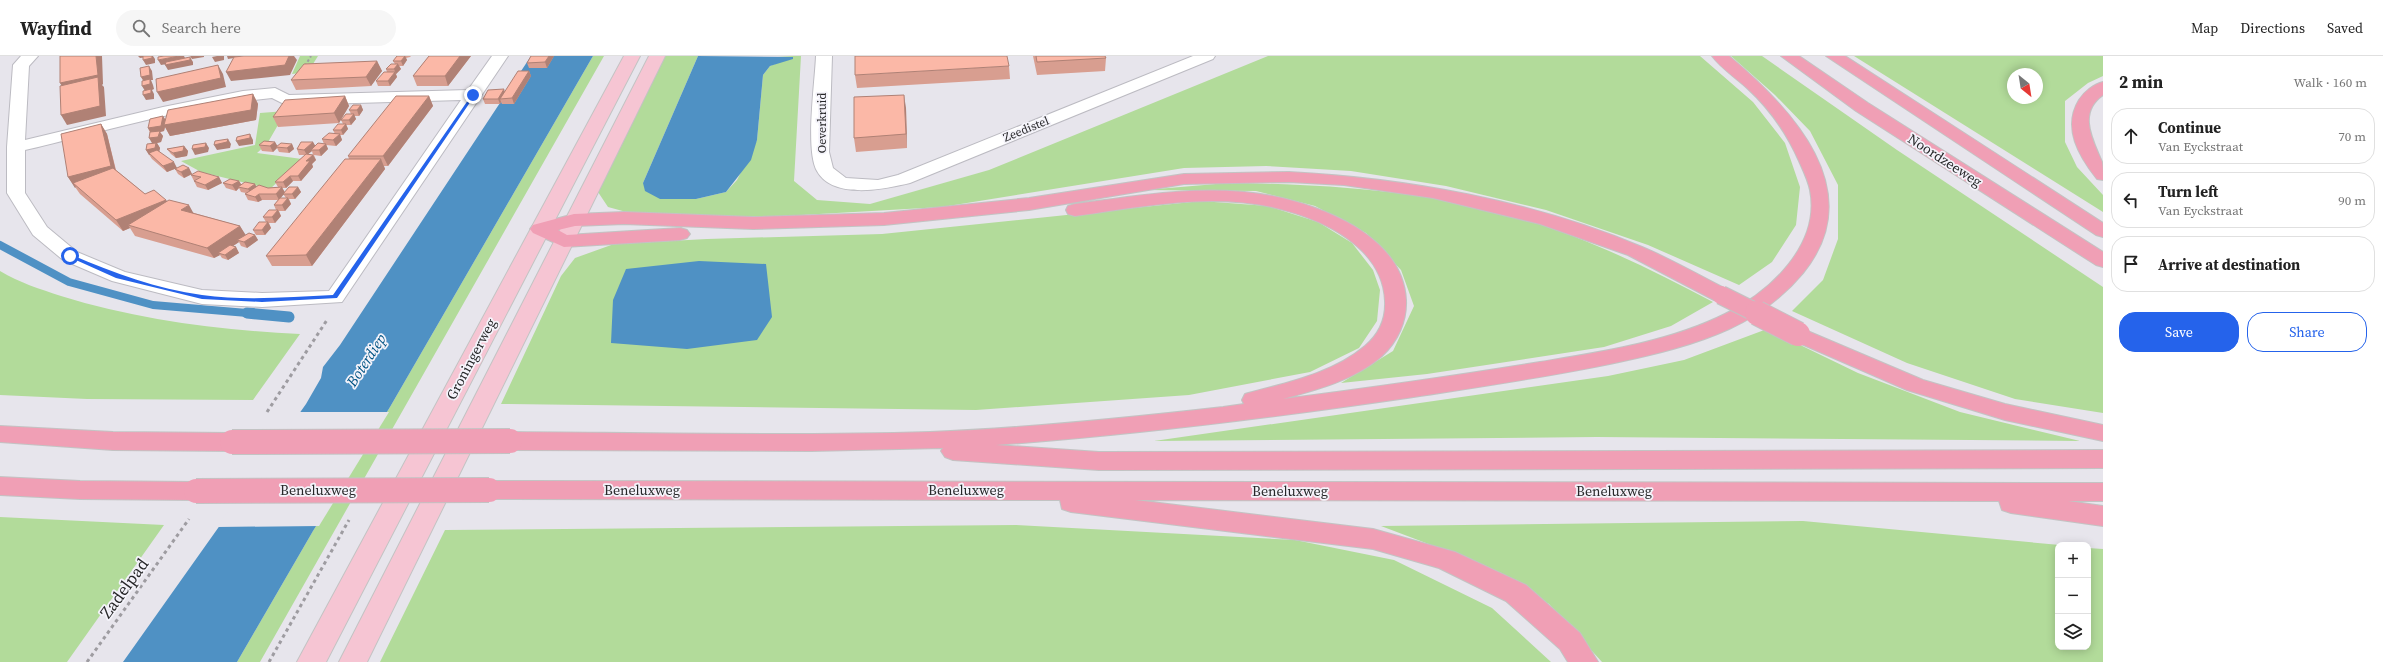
<!DOCTYPE html>
<meta charset="utf-8">
<style>
:root{--surface:#fff;--page:#f6f6f6;--text:#222;--muted:#767676;--line:#e0e0e0;--accent:#2563eb}
body{margin:0;font-family:"Source Serif 4",serif;background:var(--page);color:var(--text)}
.controls{position:absolute;right:12px;bottom:12px;display:grid;overflow:hidden;border-radius:8px;box-shadow:0 2px 10px #0003}
.controls button{width:36px;height:36px;display:grid;place-items:center;padding:0;border:0;border-bottom:1px solid var(--line);background:var(--surface);color:var(--text);font:20px sans-serif}
.compass{position:absolute;left:2007px;top:12px;width:36px;height:36px;border-radius:50%;background:var(--surface);box-shadow:0 2px 10px #0003;rotate:150deg}
.stop{position:absolute;width:12px;height:12px;margin:-9px;border:3px solid #2563eb;border-radius:50%;background:#fff}
.stop.end{background:#2563eb;border-color:#fff;box-shadow:0 1px 4px #0008}
.list{margin:0;padding:0;list-style:none}
h2{display:flex;justify-content:space-between;align-items:center;height:52px;margin:0;padding:0 16px;font-size:17px}
h2 small{font-size:13px;font-weight:400;color:var(--muted)}
.list li{display:grid;grid-template-columns:26px 1fr auto;gap:12px;align-items:center;box-sizing:border-box;height:56px;margin:0 8px 8px;padding:0 8px;border:1px solid var(--line);border-radius:16px}
.list b{display:block;font-size:15px;white-space:nowrap}
.list p{margin:0;font-size:13px;white-space:nowrap;color:var(--muted)}
.list em{font-size:13px;font-style:normal;color:var(--muted)}
.actions{display:flex;gap:8px;padding:12px 16px}
.actions a{flex:1;padding:9px 0;border:1px solid var(--accent);border-radius:16px;text-align:center;font-size:14px;color:var(--accent)}
.actions .main{background:var(--accent);color:#fff}
.icon{flex:none;width:22px;height:22px;fill:none;stroke:currentColor;stroke-width:2;stroke-linecap:round;stroke-linejoin:round}
.map{position:relative;flex:none;width:2103px;height:606px;overflow:hidden}
header{display:flex;align-items:center;gap:24px;box-sizing:border-box;height:56px;padding:0 20px;background:var(--surface);border-bottom:1px solid var(--line)}
header strong{font-size:19px}
nav{display:flex;gap:22px;margin-inline-start:auto;font-size:14px}
.search{width:280px;height:36px;background:var(--page);display:flex;align-items:center;gap:10px;box-sizing:border-box;padding:0 14px;border-radius:22px;color:var(--muted);font-size:15px}
main{display:flex}
aside{flex:1;background:var(--surface)}
.map>svg:first-child{display:block}
.green{fill:#b2db9a;fill-rule:evenodd}
.water{fill:#4f91c4}
.pier{fill:#e7e5ec}
.lines{fill:none;stroke-linecap:round;stroke-linejoin:round}
.stream-far1{stroke:#4f91c4;stroke-width:8}
.stream{stroke:#4f91c4;stroke-width:11}
.street-casing{stroke:#bcbbc2;stroke-width:2}
.primary-casing{stroke:#c3c3c3;stroke-width:2}
.highway-casing{stroke:#c3c3c3;stroke-width:2}
.path-far1{stroke:#9e9ca1;stroke-width:2;stroke-dasharray:2.5 2.5;stroke-linecap:butt}
.path{stroke:#9e9ca1;stroke-width:3;stroke-dasharray:3.5 3.5;stroke-linecap:butt}
.street{fill:#fff;fill-rule:evenodd}
.primary{fill:#f6c5d3;fill-rule:evenodd}
.highway{fill:#f09fb5;fill-rule:evenodd}
.highway-bridge-far1-casing{stroke:#c3c3c3;stroke-width:20;stroke-linecap:butt}
.highway-bridge-casing{stroke:#c3c3c3;stroke-width:26;stroke-linecap:butt}
.highway-bridge-far1{stroke:#f09fb5;stroke-width:18}
.highway-bridge{stroke:#f09fb5;stroke-width:24}
.wall{fill:#d89e90;fill-rule:evenodd}
.shaded-wall{fill:#b08175}
.building{fill:#fbb8a7;stroke:#b08175}
.route{fill:#2563eb}
.labels{text-anchor:middle;dominant-baseline:central;stroke-width:3.5;stroke-linejoin:round;paint-order:stroke}
.far-street-label{font-size:12px;fill:#272729;stroke:#f4f3fa}
.street-label{font-size:14px;fill:#272729;stroke:#f4f3fa}
.water-label{font-size:15px;font-style:italic;fill:#005384;stroke:#f4f3fa}
.near-street-label{font-size:17px;fill:#272729;stroke:#f4f3fa}
</style>
<header>
<strong>Wayfind</strong>
<div class="search"><svg class="icon" aria-label="search" viewBox="0 0 24 24"><circle cx="10" cy="10" r="6"/><path d="M15 15l6 6"/></svg>Search here</div>
<nav><a>Map</a><a>Directions</a><a>Saved</a></nav>
</header>
<main>
<div class="map">
<svg width="2103" height="606" viewBox="0 0 2103 606">
<rect width="100%" height="100%" fill="#e7e5ec"/>
<!-- green -->
<path class="green" d="M300,0h18l-10,16 -16,2z
M593,0h11l-344,606h-23l76,-131 77,-124z
M665,0h33l-55,127 53,16 30,-7 11,-12 20,-40 6,-65 7,-9 23,-9 -15,-1h23l-7,125 23,19 53,4 119,-34 279,-114h432l53,46 32,41 15,44 -4,38 -24,37 -33,23 -91,-40 -102,-35 -100,-24 -95,-15 -85,-5 -82,2 -242,39 -176,10 -136,-4 -22,-6 -10,-15z
M1731,0h31l135,94 206,137v126l-88,-14 -108,-36 -115,-52 31,-31 15,-41v-54l-28,-54 -35,-36z
M1854,0h249v20l-15,7 -23,18v41l12,25 26,28v17zM2013,18h24v24h-24z
M286,55l-19,33 -10,9 45,6 -32,30 -69,-17 -20,-11 74,-16 5,-32z
M1228,127c94,1 187,7 279,31 72,20 140,53 206,88l-42,24 -67,21 -177,27 -86,9 52,-32 21,-45 -13,-36 -35,-37 -51,-27 -59,-15 -111,-1z
M1201,145l67,5 50,16 34,21 21,27 7,20 -3,31 -18,27 -49,24 -121,23 -213,15 -475,-6 60,-128 14,-18 39,-14 93,-5 175,-5z
M0,215c20,12 40,18 61,25 77,24 159,34 239,38l-47,66 -166,-1 -87,-4z
M1767,273l91,44 102,39 120,29 -483,-4 -443,4 454,-65 76,-16z
M0,461l164,8 -97,137h-67z
M1803,465l257,24h-2v102h30v-99l15,1v113h-501l-53,-58 -65,-39 -103,-39z
M1016,469l279,15 99,20 98,48 59,54h-1171l65,-132z"/>
<!-- water -->
<path class="water" d="M531,0h62l-203,351 -77,124 -76,131h-114l183,-258 15,-26 2,-11 17,-22z
M698,0l95,1v2l-23,7 -7,9 -6,65 -6,20 -25,32 -30,7h-36l-15,-8 -2,-8z
M699,205l67,3 6,53 -15,23 -70,9 -76,-6 2,-43 13,-31z"/>
<!-- pier -->
<path class="pier" d="M298,356h91l-70,114 -102,1z"/>
<g class="lines">
<!-- stream-far1 -->
<path class="stream-far1" d="M0,189l69,37 84,23 106,9"/>
<!-- stream -->
<path class="stream" d="M247,257l42,4"/>
<defs>
<path id="street" d="M21,0h17l-9,10 -4,74 138,-33 80,-16 32,-3 14,7 179,-5 24,-34h16l-166,246 -80,5 -60,-3 -90,-23 -49,-21 -30,-25 -26,-42v-46l6,-82zM272,42l14,7 175,-5 -132,191 -67,2 -60,-3 -77,-18 -48,-20 -30,-25 -22,-34v-43c81,-19 163,-44 247,-52z
M816,0h16l-3,96 4,16 13,10 32,2 20,-5 295,-119h22l-2,3 -303,124c-25,6 -77,17 -93,-12 -12,-20 -2,-89 -1,-115z"/>
<path id="primary" d="M624,0h16l-314,606h-29z
M649,0h16l-298,606h-28z"/>
<path id="highway" d="M1712,0h17c63,53 141,135 74,217 -20,24 -45,43 -74,56 -35,16 -73,25 -110,33 -70,15 -141,25 -212,36 -137,20 -273,37 -411,47l103,7 1004,-2v18l-1004,2 -146,-10 -8,-3 -4,-6 2,-3 -132,3 -301,-1 -8,-3 -4,-6 4,-6 8,-3c140,1 280,4 420,0 98,-4 196,-14 293,-25l21,-3 -2,-4 3,-6c40,-11 87,-20 120,-48 14,-12 21,-26 20,-45 -2,-54 -62,-82 -109,-93 -65,-16 -135,-1 -201,8l-7,-2 -2,-4 2,-4 7,-2c68,-9 138,-22 207,-6 50,12 121,42 124,102 1,21 -8,41 -24,56 -27,24 -66,34 -99,43 86,-11 171,-23 257,-37 61,-10 129,-20 185,-48 45,-22 96,-69 85,-124 -2,-10 -7,-20 -11,-29 -13,-29 -29,-52 -52,-73 -11,-10 -26,-20 -35,-32z
M1781,0h18l69,47 235,149v15l-7,-2 -240,-154z
M1826,0h19l258,167v14l-7,-2z
M2103,26v13c-26,18 -10,45 -1,67 1,5 1,13 1,18l-6,-1c-18,-23 -35,-51 -18,-79 5,-8 15,-16 24,-18z
M1289,116c117,6 245,29 353,75 29,12 58,29 86,43l3,5 -3,5 -7,1 -7,-1 -86,-45 -88,-31 -107,-26 -89,-13 -55,-3 -105,2 -155,26 -145,15 -131,4 -129,-5 -49,2 -17,4 9,5 113,-7 7,2 3,4 -3,4 -7,2 -116,7 -31,-14 -3,-4 3,-4 41,-11 50,-2 129,5 131,-4 145,-15 155,-24z
M1798,271l125,53 82,24 98,21v16l-98,-21 -98,-30 -117,-51 -3,-5 3,-5z
M0,370l113,6 119,1 8,3 4,6 -4,6 -8,3 -119,-1 -113,-8z
M0,421l80,4 116,1 9,2 3,7 -3,7 -9,2 -116,-1 -80,-4z
M489,425l1614,2v18h-35l35,5v20l-92,-13 -9,-3 -3,-9 -864,-1 238,29 82,23 71,33 54,48 18,29h-30l-8,-13 -54,-48 -67,-33 -66,-19 -302,-37 -9,-3 -2,-9 -571,-1 -9,-2 -3,-7 3,-7z"/>
</defs>
<!-- street casing -->
<use href="#street" class="street-casing"/>
<!-- primary casing -->
<use href="#primary" class="primary-casing"/>
<!-- highway casing -->
<use href="#highway" class="highway-casing"/>
<!-- path-far1 -->
<path class="path-far1" d="M305,10l6,-10"/>
<!-- path -->
<path class="path" d="M267,356l60,-92
M87,606l102,-143
M269,606l80,-142"/>
<!-- street -->
<use href="#street" class="street"/>
<!-- primary -->
<use href="#primary" class="primary"/>
<!-- highway -->
<use href="#highway" class="highway"/>
<defs>
<path id="highway-bridge-far1" d="M1721,239l38,19"/>
<path id="highway-bridge" d="M1757,257l41,21
M232,386l278,-1
M196,435l293,-1"/>
</defs>
<!-- highway-bridge-far1 casing -->
<use href="#highway-bridge-far1" class="highway-bridge-far1-casing"/>
<!-- highway-bridge casing -->
<use href="#highway-bridge" class="highway-bridge-casing"/>
<!-- highway-bridge-far1 -->
<use href="#highway-bridge-far1" class="highway-bridge-far1"/>
<!-- highway-bridge -->
<use href="#highway-bridge" class="highway-bridge"/>
</g>
<!-- wall -->
<path class="wall" d="M397,0h14l-1,1 -4,1 1,2 -4,6h-4l2,3 -5,5 1,3 -7,9h-12l-2,-5 11,-9 -1,-3 9,-5 -2,-3z
M429,0h42l-23,30h-31l-4,-10z
M554,0l-7,12h-18l-2,-5z
M1033,0h72l1,2 -1,13 -68,4z
M377,5l5,10 -11,15 -75,4 -5,-10z
M1009,10l1,13 -153,9 -2,-13z
M529,15l2,5 -17,28h-12l-1,-2 -1,2h-15l-2,-5 22,-8z
M253,38l5,10 -2,16 -86,16 -5,-9 -1,4 -4,1 3,4 -2,6 -4,1 3,5 -1,3 18,17 -10,4 -15,-13 -6,-9 6,-7 -2,-10 -2,-5 15,-12 2,4z
M345,40l4,10 -10,17 -61,4 -5,-10z
M429,40l4,10 -45,60h-4l1,3 -73,97h-40l-6,-10 83,-97 -1,-3z
M361,49l2,5 -4,6h-5l2,3 -5,6h-5l2,4 -5,6h-3l2,5 -6,6 -10,-1 2,4 -7,7 -7,-1 2,5 -4,4 1,3 -12,14h-8l-7,7h-4l3,4 13,-5 3,5 -6,7h-6l2,5 -6,7h-6l2,5 -6,7h-6l2,5 -6,7h-9l-3,-5 13,-8 -3,-5 13,-7 -2,-5 4,-5h-16l-4,2 -10,-2 -3,-6 1,-1 -5,-1 -2,-4 -3,3 -10,-3 -3,-5 16,-2 2,3h14l1,3 12,1 10,-1 -3,-5 30,-27h-6l-2,-6 16,-7 2,4 9,-2 -2,-5 13,-5 -2,-4 10,-6 -2,-4 10,-6 -2,-4zM312,95l1,4 -5,-1zM283,138l3,4h-6z
M906,52l1,40 -51,4 -2,-14z
M101,68l6,10 9,36 29,24 21,6 1,1 27,12 46,13 5,9h10l3,5 -11,8 -6,-2 -2,-4 -6,4 3,1 3,6 -11,7 -6,-2 -2,-3 -6,3 -79,-22 -5,-8 -7,3 -43,-37 -12,-17z
M275,86l2,4 15,-2 2,5 -5,4 -10,-1 -2,-4 -4,4 -11,-1 -3,-6z
M184,90l4,5 -1,5 -11,2 -5,-4 -4,-5z
M189,112l3,6 -8,4 -6,-4 -3,-5z
M191,119l28,2 3,6 -14,7 -11,-3z"/>
<!-- shaded-wall -->
<path class="shaded-wall" d="M96,0h6l1,28 -1,1 2,2 2,29 -39,9 -6,-10 5,-22 -6,-10z
M138,0h10v1l-8,1z
M152,0h1l2,3v4l-9,2 -3,-5z
M179,0h5l1,2v3l-24,4 -3,-5z
M190,0h14v1l-12,2z
M217,0h7v4l-9,2 -3,-5z
M227,0h14l-1,1 -12,2z
M289,0h5l3,4 -7,15 -59,6 -5,-9z
M405,0l2,4 -4,6 -2,-5z
M460,0h11l-23,30 -3,-10z
M549,0h5l-7,12 -2,-6z
M190,1l3,5v3l-25,5 -3,-5z
M377,5l5,10 -11,15 -5,-9z
M398,8l3,5 -5,5 -2,-5z
M218,9l5,9 3,13 -63,15 -6,-10z
M149,10l3,5 1,9h-2l2,5 1,4 -2,1 2,4v5l-8,1 -3,-5 2,-4 -3,-5 2,-4 -3,-5z
M529,15l2,5 -17,28 -2,-6z
M395,16l2,5 -7,9 -2,-5z
M504,33l2,6 -6,4 1,3 -1,2 -2,-5z
M253,38l5,10 -2,16 -86,16 -5,-9 -1,4 -4,1 3,4 -2,6 -4,1 3,5 -1,5h-10l1,2h-1l-3,-5 6,-7 -3,-5 2,-5 -3,-5 15,-12 4,6z
M904,39l2,13 1,40 -1,-14z
M345,40l4,10 -10,17 -5,-10z
M429,40l4,10 -45,60 -5,-10z
M361,49l2,5 -4,6 -2,-6z
M354,58l2,5 -5,6 -2,-5z
M101,68l6,10 10,42 -44,7 3,4 -1,1 -7,-11z
M346,68l2,5 -5,6 -2,-5z
M250,78l3,6v4l-14,2 -3,-5z
M340,78l2,6 -6,6 -3,-6z
M228,83l3,5 -1,4 -13,2 -3,-5z
M275,86l3,5h-2l1,1 -4,4 -3,-6z
M313,86l3,5 -5,3 1,1 -5,4 -3,-5z
M206,87l3,5 -1,4 -13,3 -3,-6z
M292,88l2,5 -5,4 -2,-5z
M326,88l2,5 -7,7 -2,-6z
M184,90l4,5 -1,5 -11,2 -3,-5z
M313,99l3,5 -4,4 1,3 -12,14 -3,-5 8,-15z
M381,103l4,10 -73,97 -6,-11z
M174,106l3,6 -10,4 -4,-6z
M189,112l3,6 -8,4 -3,-6z
M290,120l3,5 -7,7 -3,-6z
M219,121l3,6 -14,7 -3,-5z
M239,125l3,5 -4,1 1,1 -3,3 -4,-6z
M255,128l3,6 -7,4 -3,-5z
M282,131l3,6 -6,7 -3,-6z
M298,131l3,5 -6,7 -3,-5z
M259,138l3,6 -4,2 -3,-5z
M288,142l3,6 -6,7 -3,-6z
M166,144l6,10 -44,15 2,3 -7,3 -7,-11z
M189,149l6,11 -14,-6z
M278,154l3,6 -6,7 -3,-6z
M268,166l3,6 -6,7 -3,-5z
M240,170l7,11 -10,3 2,2 -18,12 -3,-1 2,2 -6,3 -7,-10z
M255,179l3,5 -11,8 -3,-6z
M236,191l3,6 -11,7 -3,-5z"/>
<!-- building -->
<path class="building" d="M60,0h36l2,19 -38,8z
M143,0h9v2l-9,2z
M164,0h15l-21,4v-3z
M244,0h45l-4,9 -59,7 8,-15z
M397,0h8l-4,5h-8z
M429,0h31l-15,20h-32z
M531,0h18l-4,6 -18,1z
M855,0h152l2,10 -154,9z
M1036,0h69l1,2 -69,4z
M190,1v3l-25,5 1,-3z
M377,5l-11,16 -75,3 13,-16z
M391,8h7l-4,5h-8z
M218,9l3,13 -64,14 -1,-13z
M149,10l1,9 -9,2 -1,-9z
M518,15h11l-17,27 -12,1z
M384,16h11l-7,9h-12z
M98,21l2,29 -39,9 -1,-29z
M150,23v5l-8,2v-5z
M151,33v4l-8,2v-4z
M504,33l-6,10h-15l5,-9z
M253,38l-2,16 -87,15 4,-15z
M904,39l2,39 -52,4v-41z
M345,40l-11,17 -61,4 12,-17z
M396,40h33l-46,60h-35z
M353,49h8l-4,5h-8z
M346,58h8l-5,6h-8z
M163,60l-2,10 -13,2 2,-9z
M101,68l10,42 -43,11 -7,-43z
M338,68h8l-5,6h-8z
M160,75l-2,6 -9,1 1,-6z
M329,77l11,1 -7,6 -11,-1z
M250,78v4l-14,3 1,-4z
M228,83l-1,3 -13,3 1,-4z
M264,85l11,1 -5,4 -11,-1z
M301,86h12l-9,8 -7,-1z
M156,87l-1,5 -9,2 1,-6z
M206,87l-1,4 -13,2 1,-4z
M281,87l11,1 -5,4 -11,-1z
M318,87l8,1 -7,6h-8z
M184,90l-1,5 -10,2 -6,-4z
M157,94l17,12 -11,4 -14,-13z
M306,98l7,1 -7,6h4l-12,15h-8l-7,6h-8z
M345,103h36l-75,96 -40,1z
M183,109l6,3 -8,4 -6,-3z
M113,112l32,26 9,-4 12,10 -50,20 -43,-37z
M198,115l21,6 -14,8 -11,-4 7,-4 -10,-2z
M230,123l9,2 -7,4 -9,-2z
M245,126l10,2 -7,5 -10,-2z
M259,129l9,3 14,-1 -6,7h-17l-4,3 -10,-3z
M289,131h9l-6,7h-9z
M280,142h8l-6,7h-8z
M169,144l20,5 -8,5 59,16 -33,22 -79,-23z
M269,154h9l-6,7h-9z
M259,166h9l-6,8h-9z
M249,177l6,2 -11,7 -7,-2z
M230,189l6,2 -11,8 -7,-2z"/>
<!-- route -->
<path class="route" d="M473,37l2,2 -138,203 -75,4 -60,-3 -86,-21 -49,-22 5,-1c42,18 85,34 130,40 43,6 88,2 131,0z"/>
<g class="labels">
<!-- far-street labels -->
<g class="far-street-label">
<text transform="translate(822 67) rotate(-90)">Oeverkruid</text>
<text transform="translate(1026 73) rotate(-22)">Zeedistel</text>
</g>
<!-- street labels -->
<g class="street-label">
<text transform="translate(1945 104) rotate(33)">Noordzeeweg</text>
<text transform="translate(471 303) rotate(-62)">Groningerweg</text>
<text x="318" y="434">Beneluxweg</text>
<text x="642" y="434">Beneluxweg</text>
<text x="966" y="434">Beneluxweg</text>
<text x="1290" y="435">Beneluxweg</text>
<text x="1614" y="435">Beneluxweg</text>
</g>
<!-- water labels -->
<g class="water-label">
<text transform="translate(366 304) rotate(-57)">Boterdiep</text>
</g>
<!-- near-street labels -->
<g class="near-street-label">
<text transform="translate(124 532) rotate(-54)">Zadelpad</text>
</g>
</g>
</svg>
<div class="controls">
<button>+</button>
<button>−</button>
<button><svg class="icon" aria-label="layers" viewBox="0 0 24 24"><path d="M12 4l9 5-9 5-9-5zM3 14l9 5 9-5"/></svg></button>
</div>
<svg class="compass" viewBox="-18 -18 36 36"><path d="M0-13l5 13h-10z" fill="#e53935"/><path d="M0 13l5-13h-10z" fill="#767676"/></svg>
<div class="stop" style="left:70px;top:200px"></div>
<div class="stop end" style="left:473px;top:39px"></div>
</div>
<aside>
<h2>2 min<small>Walk · 160 m</small></h2>
<ul class="list">
<li><svg class="icon" aria-label="ahead" viewBox="0 0 24 24"><path d="M12 20V5M6 11l6-6 6 6"/></svg><div><b>Continue</b><p>Van Eyckstraat</p></div><em>70 m</em></li>
<li><svg class="icon" aria-label="left" viewBox="0 0 24 24"><path d="M17 20v-9H6M10 6l-5 5 5 5"/></svg><div><b>Turn left</b><p>Van Eyckstraat</p></div><em>90 m</em></li>
<li><svg class="icon" aria-label="arrive" viewBox="0 0 24 24"><path d="M6 21V4h12l-3 4 3 4H6"/></svg><div><b>Arrive at destination</b></div></li>
</ul>
<div class="actions"><a class="main">Save</a><a>Share</a></div>
</aside>
</main>
